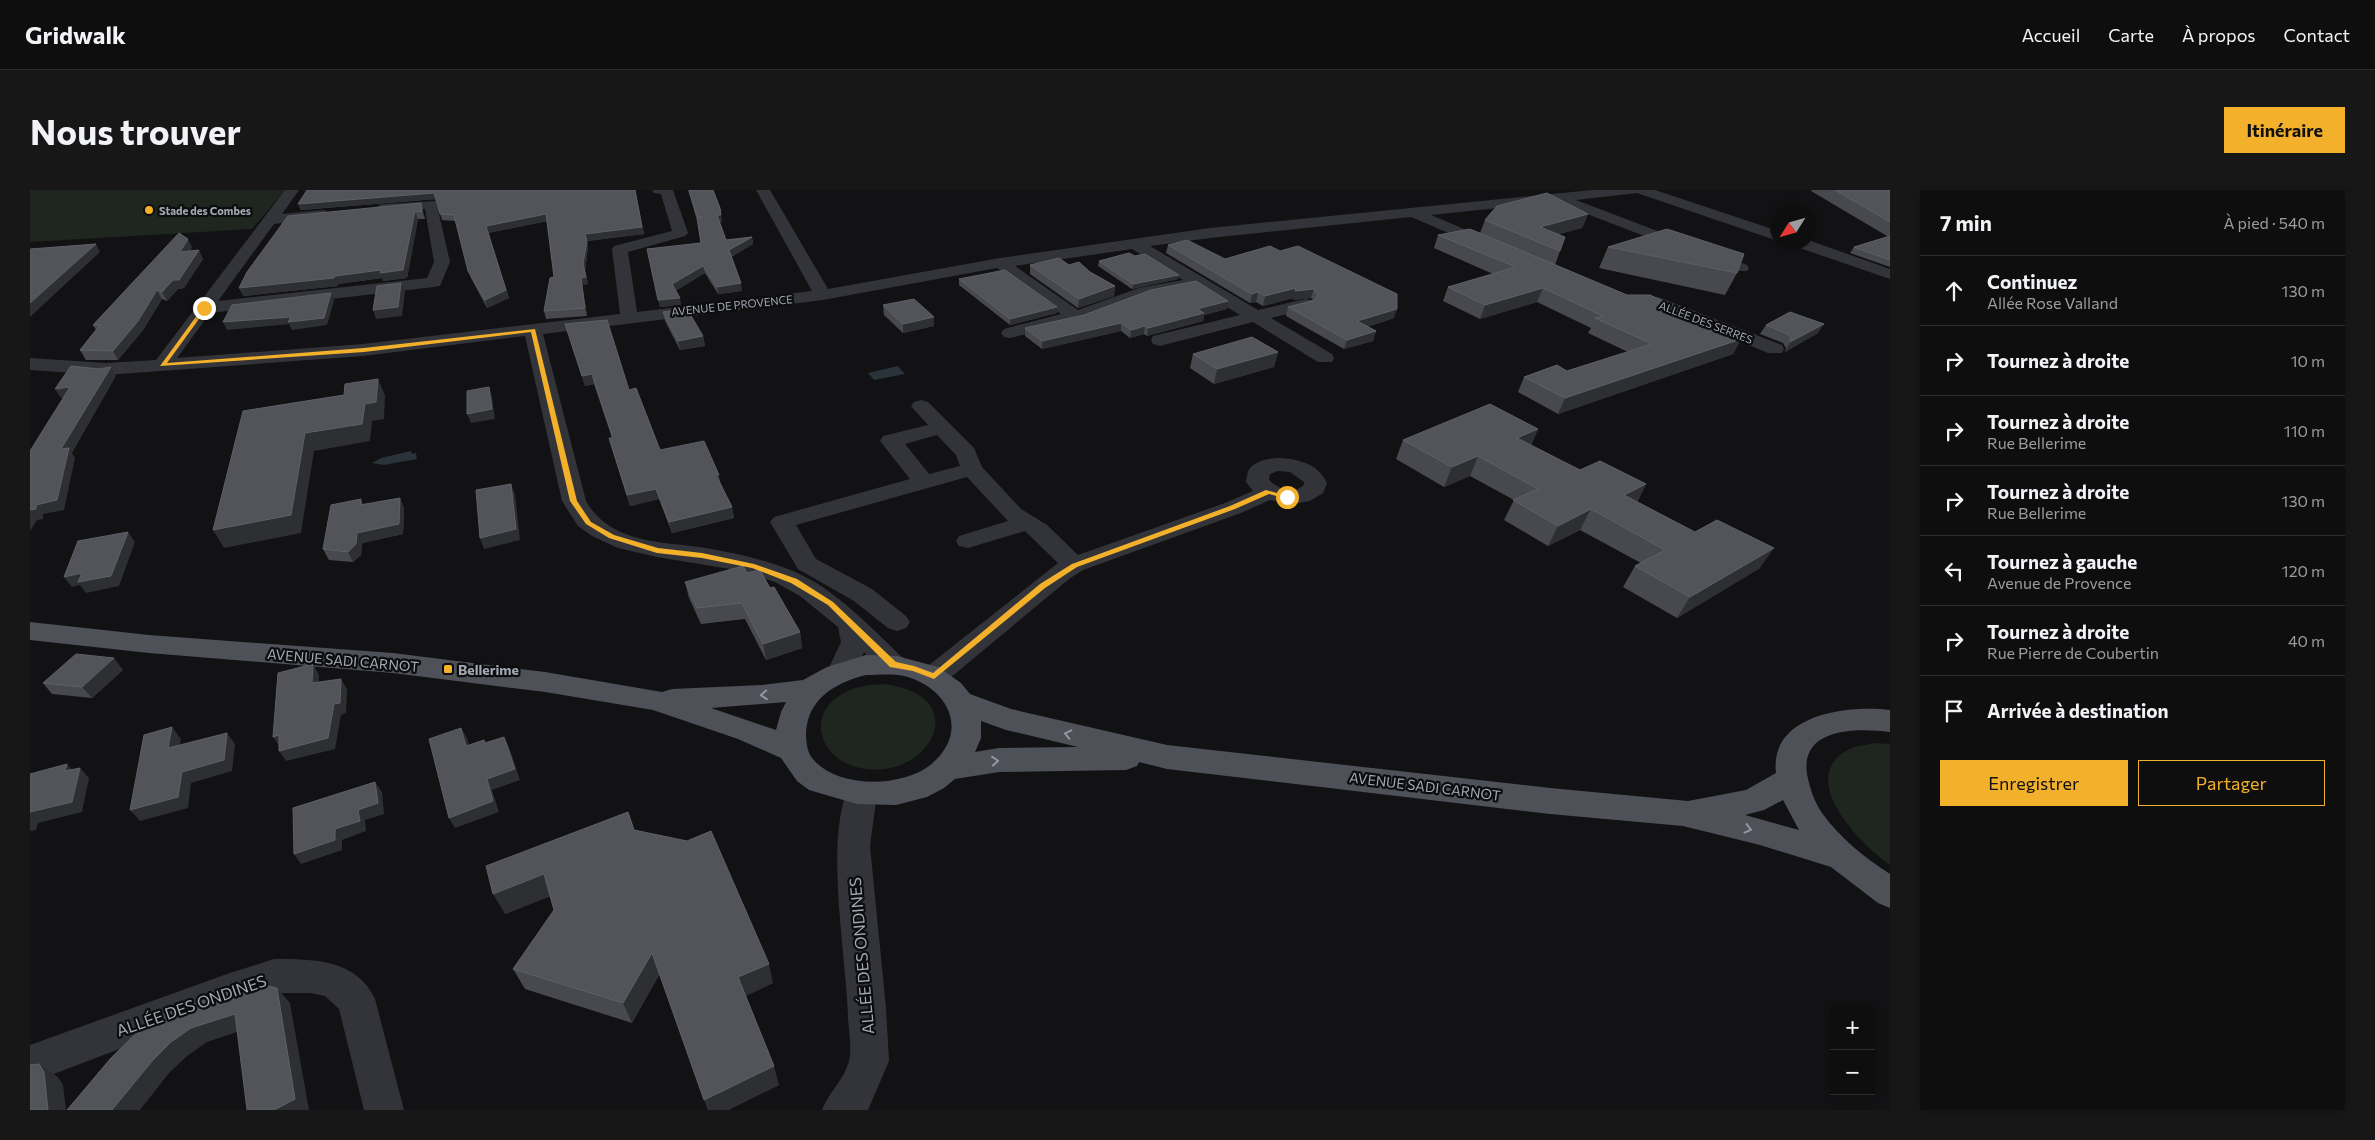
<!DOCTYPE html>
<html lang="fr">
<meta charset="utf-8">
<style>
:root{--surface:#0e0e0f;--page:#171718;--text:#f1f3f6;--muted:#9b9c9e;--line:#2e2e2f;--accent:#f3b02a}
body{margin:0;font-family:Commissioner,sans-serif;background:var(--page);color:var(--text)}
.controls{position:absolute;right:15px;bottom:15px;display:grid;overflow:hidden;border-radius:0px;box-shadow:0 2px 8px #0003}
.controls button{width:45px;height:45px;display:grid;place-items:center;padding:0;border:0;border-bottom:1px solid var(--line);background:var(--surface);color:var(--text);font:25px sans-serif}
.compass{position:absolute;left:1740px;top:15px;width:45px;height:45px;border-radius:50%;background:var(--surface);box-shadow:0 2px 8px #0003;rotate:233deg}
.stop{position:absolute;width:15px;height:15px;margin:-11px;border:4px solid #f3b02a;border-radius:50%;background:#fff}
.stop.end{background:#f3b02a;border-color:#fff;box-shadow:0 1px 5px #0008}
.list{margin:0;padding:0;list-style:none}
h2{display:flex;justify-content:space-between;align-items:center;height:65px;margin:0;padding:0 20px;font-size:21px}
h2 small{font-size:16px;font-weight:400;color:var(--muted)}
.list li{display:grid;grid-template-columns:32px 1fr auto;gap:15px;align-items:center;box-sizing:border-box;height:70px;padding:0 20px;border-top:1px solid var(--line)}
.list b{display:block;font-size:19px;white-space:nowrap}
.list p{margin:0;font-size:16px;white-space:nowrap;color:var(--muted)}
.list em{font-size:16px;font-style:normal;color:var(--muted)}
.actions{display:flex;gap:10px;padding:15px 20px}
.actions a{flex:1;padding:11px 0;border:1px solid var(--accent);border-radius:0px;text-align:center;font-size:18px;color:var(--accent)}
.actions .main{background:var(--accent);color:#111}
.icon{flex:none;width:28px;height:28px;fill:none;stroke:currentColor;stroke-width:2;stroke-linecap:round;stroke-linejoin:round}
.map{position:relative;flex:none;width:1860px;height:920px;overflow:hidden;border-radius:0px}
header{display:flex;align-items:center;gap:30px;box-sizing:border-box;height:70px;padding:0 25px;background:var(--surface);border-bottom:1px solid var(--line)}
header strong{font-size:24px}
nav{display:flex;gap:28px;margin-inline-start:auto;font-size:18px}
.intro{display:flex;align-items:center;justify-content:space-between;box-sizing:border-box;height:120px;padding:0 30px}
h1{margin:0;font-size:35px}
.button{padding:12px 22px;border-radius:0px;background:var(--accent);color:#111;font-size:18px;font-weight:700}
main{display:flex;gap:30px;padding:0 30px}
aside{flex:1;background:var(--surface);border-radius:0px;box-shadow:0 2px 8px #0003}
.map>svg:first-child{display:block}
.green{fill:#1e261f}
.water{fill:#2a3339}
.lines{fill:none;stroke-linecap:round;stroke-linejoin:round}
.minor{fill:#333439;fill-rule:evenodd}
.primary{fill:#4f5158;fill-rule:evenodd}
.wall{fill:#48494f}
.shaded-wall{fill:#2e2f33}
.building{fill:#52545a;stroke:#5e6168}
.oneway{stroke:#9297a2}
.route{fill:#f3b02a}
.poi-dot{fill:#f3b02a;stroke:#0d0d0f;stroke-width:2}
.labels{text-anchor:middle;dominant-baseline:central;stroke-width:4.5;stroke-linejoin:round;paint-order:stroke}
.far-poi-label{font-size:11px;font-weight:bold;fill:#a3a9b4;stroke:#0d0d0f;text-anchor:start}
.far-street-label{font-size:11px;fill:#a3a9b4;stroke:#0d0d0f}
.street-label{font-size:14px;fill:#a3a9b4;stroke:#0d0d0f}
.poi-label{font-size:14px;font-weight:bold;fill:#a3a9b4;stroke:#0d0d0f;text-anchor:start}
.near-street-label{font-size:16px;fill:#a3a9b4;stroke:#0d0d0f}
</style>
<header>
<strong>Gridwalk</strong>
<nav><a>Accueil</a><a>Carte</a><a>À propos</a><a>Contact</a></nav>
</header>
<div class="intro"><h1>Nous trouver</h1><a class="button">Itinéraire</a></div>
<main>
<div class="map">
<svg width="1860" height="920" viewBox="0 0 1860 920">
<rect width="100%" height="100%" fill="#121214"/>
<!-- green -->
<path class="green" d="M0,0h255l-33,39 -222,13z
M853,494c96,11 44,102 -27,83 -34,-9 -50,-49 -17,-71 13,-9 28,-11 44,-12z
M1845,553l15,1v121c-30,-21 -98,-90 -38,-117 7,-3 15,-3 23,-5z"/>
<!-- water -->
<path class="water" d="M868,176l7,8 -31,6 -6,-7z
M381,261l1,3 4,-1 1,6 -33,6 -12,-2 9,-5z"/>
<g class="lines">
<!-- minor -->
<path class="minor" d="M255,0h14l-17,24 42,-4 7,4 -7,4 -50,6 -56,77 209,-23 7,-16 -9,-53 -46,2 -2,-3 2,-3 5,-1 52,-3 14,61 -10,24 -6,1 -224,26 -33,45 186,-14 257,-30 -8,-65 2,-3 58,-15 -11,-37 -7,-1 -2,-3h21l15,43 -3,3 -57,16 9,60 175,-21 -56,-101h14l58,99 172,-31 210,-30 382,-38h63l123,41v10l-141,-48 -61,7 171,65 2,3 -2,3h-12l-179,-69 -125,13 66,28 2,3 -2,3 -6,2 -80,-34 -201,21 -60,8 108,64 47,-11 6,1 3,4 -3,4 -40,10 61,36 2,4 -2,4h-14l-65,-40 -93,24 -7,-2 -2,-4 2,-4 87,-21 -49,-30 -2,4 -40,7 -66,25 -73,17 -6,-1 -3,-4 3,-4 57,-15 -64,-46 -174,32 -280,34 43,167c23,41 73,41 114,46 31,5 64,12 93,24 44,19 76,55 110,87l4,7 -4,7c-19,5 -27,-7 -39,-20l-13,27 -10,3 -10,-3 -4,-7 14,-30 -3,-15 -38,-31 -25,-14 -33,-11 -85,-14 -39,-9 -26,-12 -14,-10 -16,-25 -37,-165 -162,20 -257,19 -76,-5v-12l76,5 50,-3zM1102,59l51,31 -44,8 -61,22 -63,-44z
M1778,50l82,29v10l-99,-34 -1,-3h18z
M1628,107l124,48 2,4 -2,4h-14l-112,-46 -25,1 -3,-4 3,-4z
M891,210l7,2 46,46 8,19 39,42 26,16 31,30 147,-52 28,-12 -7,-9c1,-5 1,-11 5,-15 14,-14 48,-10 64,1 5,4 9,9 12,15l-4,10 -13,8 -17,3 -23,-4 -29,13 -158,57 -14,9 -125,104 -10,3 -10,-3 -4,-7 4,-7 134,-106 -33,-32 -57,17 -9,-2 -3,-5 3,-5 49,-15 -41,-44 -171,48 20,34 56,30 34,27 4,6 -4,6 -9,3 -9,-3 -34,-27 -56,-32 -28,-47 4,-5 136,-38 -30,-38 3,-5 45,-11 -17,-19 3,-4zM907,245l19,20 4,11 -31,8 -24,-30zM1248,281l12,1 14,10v3c-11,10 -25,4 -35,-5l1,-6z
M831,592l11,3 5,9 -7,52 16,162 3,53 -21,49h-46c7,-18 22,-30 27,-49 3,-13 0,-29 -1,-42 -1,-60 -25,-183 2,-234z
M244,769c38,0 83,0 101,40l29,111h-40l-25,-101 -14,-13 -15,-3h-36l-47,15 -197,75v-38l197,-71z"/>
<!-- primary -->
<path class="primary" d="M0,432l119,13 244,18 152,19 117,20 10,-3 90,-4 41,-5 24,-13 39,-12 31,1 41,11 23,16 9,11 41,15 156,36 383,43 138,13 58,-11 30,-17c-7,-59 72,-68 114,-63v22c-32,-4 -90,-5 -83,42 3,15 7,27 15,39 18,25 43,45 68,61v34l-12,-5 -47,-36 -71,-22 -77,-19 -133,-12 -383,-45 -28,-7 -2,4 -11,4 -127,2 -44,7 -11,9 -17,9 -31,8 -39,-1 -48,-14 -12,-9 -16,-23 -43,-19 -85,-29 -108,-18 -152,-19 -244,-20 -119,-13zM836,485c13,0 29,-2 42,2 44,14 61,58 21,89 -29,22 -97,23 -119,-11 -3,-6 -4,-15 -4,-22 2,-35 29,-50 60,-58zM756,512l-5,10 -5,18 -65,-22zM951,531l25,9 72,17 -79,1 -24,4 6,-14zM1753,610l16,30 -54,-15 19,-5z"/>
</g>
<!-- wall -->
<path class="wall" d="M605,0l9,44 -57,7 1,7 -3,23 3,13 -6,1 5,31 -41,3 -2,-8 10,-34 -7,-56 -59,12 21,65 -22,10 -16,-30 -16,-57 -13,-1 -6,-21 -135,11 -3,-6z
M658,0h25l7,18 2,14h-2l6,18 26,-3 1,7 -22,13 11,34 -24,3 -13,-21 -29,17 5,15 -21,2 -13,-58 54,-6 -3,-20z
M1782,0h78v46h-3l-76,-45z
M391,13l4,16h-7l-11,59 -24,3 -1,-3 -44,6v2l-95,10z
M1558,24l-6,14 -24,6 2,17 -5,14 72,30 47,11 -2,4 69,29 -8,15 -175,60 -40,-22 6,-15 43,-6 61,-19 -40,-19 3,-5 -54,-26 -57,17 -37,-18 5,-14 45,-13 -59,-26 4,-13 42,-2 5,-13z
M1860,46v31l-40,-14 4,-6z
M1138,55l57,14 45,-13 124,72 -27,9 9,4 -3,10 -29,8 -58,-33 2,-9 25,-7 -2,-2 -18,2v-2l-30,8 -7,-4 -6,1 -84,-50z
M162,57l-2,4 13,8 -19,29 -6,1 -11,12 -5,-2 -19,31 -25,30h-32l-6,-10 16,-20 -3,-5z
M1578,57l129,26 -12,22 -126,-27z
M1069,71l79,18 -46,10 -34,-23z
M1000,75h39l21,7 25,14 -1,10 -36,12 -48,-34z
M929,89l98,28v6l-47,12 -51,-40z
M853,115l51,21 -31,7 -19,-18z
M1197,119l-23,6 -1,6 -56,15 -3,-2 -14,4 -9,-7 -79,18 -17,-13v-8z
M633,122l40,24 2,10 -25,4 -15,-29z
M535,134l64,66 31,60 61,35 11,22 2,11 -62,15 -13,-34 -29,7 -21,-68h3l-18,-54 -9,2z
M1736,135l52,8 -33,19 1,-4 -3,-5 -23,-9z
M1248,162l-4,15 -60,17 -24,-16 3,-14z
M1508,239l-7,16 49,25 66,14 -9,18 123,66 -83,50 -54,-31 12,-21 6,-3 -61,-33 -32,16 -44,-26 10,-20 -44,-24 -26,11 -48,-28 7,-19z
M331,309l2,6 41,3 -1,26 -41,9 -1,12 -8,7 -24,-2 -6,-11z
M717,383l23,15 30,44 2,16 -36,12 -21,-41 -44,5 -12,-26 -4,-16z
M93,480l-31,28 -40,-4 -9,-11z
M605,640l138,153 -28,13 34,89 -51,25h-20l-48,-137 -28,50 -107,-34 -12,-20 41,-59 -4,-14 -45,18z"/>
<!-- shaded-wall -->
<path class="shaded-wall" d="M605,0l9,44 -57,7 1,7 -3,23 3,13 -6,1 5,31 -2,-8 -4,-30 2,-14 2,-30z
M404,3l2,6 -135,11 -3,-6z
M391,13l4,16 -3,-7z
M385,21l3,8 -11,59 -24,3 -1,-3 -44,6v2l-95,10 -4,-8 96,-12z
M516,24l2,7 -60,12 -2,-7z
M1558,24l-6,14 -47,13 5,-14z
M687,25h4l1,7h-4z
M722,47l1,7 -23,13 -1,-7z
M158,49l4,8 -8,14 -4,-9z
M66,54l4,8 -70,65v-14z
M169,60l4,9 -19,29 -6,1 -11,12 -5,-9z
M673,76l2,7 -31,19 -2,-8z
M1149,85l-1,4 -46,10 1,-5z
M371,93l4,9 -3,24 -26,3 -3,-9z
M711,93l1,8 -24,3 -1,-7z
M1085,96l-1,10 -36,12 1,-9z
M1266,98l18,1 -3,9 -18,2v-2l-30,8 2,-10z
M1513,98l-6,14 -57,17 5,-14z
M127,100l5,9 -19,31 -25,30 -5,-9z
M476,100l3,8 -22,10 -2,-8z
M1228,102l-2,10 -6,1 2,-9z
M301,103l3,8 -7,24 -35,5 -3,-6 -62,6 -4,-8z
M650,108l1,7 -21,2 -2,-7z
M1198,111l-1,8 -23,6 -1,6 -56,15 1,-8 49,-19z
M1027,117v6l-47,12v-6z
M1367,119l-3,9 -39,13 2,-10z
M904,127v9l-31,7v-9z
M1091,133v8l-79,18v-8z
M1794,134l-6,9 -33,19 5,-10z
M1115,136l-1,8 -14,4 1,-8z
M1346,141l-3,10 -29,8 3,-9z
M673,146l2,10 -25,4 -2,-9z
M1711,149l-8,15 -175,60 7,-16z
M1248,162l-4,15 -60,17 3,-15z
M81,177l5,9 -44,77 3,5 -11,52 -21,4v5l-6,1 -7,11v-21l6,-5 25,-56z
M562,184l2,10 -9,2 -3,-10z
M348,189l7,16 -1,24 -12,2 -2,20 -56,10 -13,82 -77,15 -11,-18 92,-97 60,-29z
M40,197l6,9 -15,2 -6,-9z
M459,197l3,10 3,22 -24,4 -4,-9z
M1508,239l-9,19 -12,-10z
M1448,266l-8,20 -26,11 8,-20z
M686,285h3l2,10z
M481,294l4,10 5,46 -36,9 -4,-11z
M1616,294l-11,20 -11,-9z
M626,299l3,10 -29,7 -3,-11z
M370,308l4,10 -1,26 -41,9 -1,12 -8,7 -5,-10 9,-19z
M702,317l2,11 -62,15 -3,-11z
M1561,319l-11,21 -32,16 10,-20z
M98,342l7,10 -16,44 -33,7 -6,-8 -8,2 -8,-10z
M1744,358l-14,20 -83,50 13,-21z
M770,442l2,16 -36,12 -3,-16z
M84,468l9,12 -31,28 -10,-11z
M283,474l6,11 -1,18 -6,-10z
M311,489l6,10 -1,24 -5,2 -6,34 -49,12 -7,-10 55,-47z
M142,537l9,12 -4,21 -9,-12z
M431,538l6,10 5,19 -6,-11z
M197,543l8,11 -3,27 -41,12 -3,25 -48,13 -10,-11 52,-38z
M249,545l1,12 -7,-10z
M474,547l5,10 11,33 -28,10 7,22 -44,16 -6,-10 38,-39z
M37,574l9,11 -11,-4z
M50,578l9,10 -7,34 -44,11 -2,7 -6,1v-19z
M345,592l7,10 2,22 -19,6 1,11 -24,9v10l-41,14 -7,-10 41,-25 23,-19z
M514,684l10,21 -49,19 -12,-20z
M622,763l8,19 -28,51 -9,-20z
M739,774l4,19 -29,14 -6,-20z
M247,798l13,15 19,107h-35z
M205,824l14,14 -42,14 -20,14 -18,17 -29,37h-28l41,-50 18,-18 20,-14z
M9,874l19,13 5,8 3,25h-18z
M744,876l5,19 -51,25h-20l-4,-10z"/>
<!-- building -->
<path class="building" d="M277,0h328l7,37 -57,7 2,7 -4,23 3,13 -5,1 4,30 -41,3 6,-33 4,-1 -8,-63 -60,12 20,64 -21,10 -17,-29 -14,-56 -14,-1 -6,-21 -136,11z
M659,0h24l7,18 1,7h-4l9,25 26,-3 -23,13 12,33 -24,4 -14,-21 -31,18 8,14 -22,2 -11,-51 54,-6 -4,-25 6,-1h-6z
M1805,0h55v32z
M1517,3l41,21 -48,13 25,10 -5,14 -75,-31 12,-14z
M391,13l1,9 -7,-1 -12,59 -23,3 1,-3 -46,6 -1,2 -95,10 8,-16 41,-56z
M1440,39l157,66h23l24,11 -7,1 74,32 -176,59 -41,-21 33,-12 10,6 85,-27 -57,-26 8,-2 -60,-28 -58,17 -37,-18 68,-20 -78,-32z
M1637,39l77,25 -7,19 -129,-26z
M149,43l9,6 -8,13 19,-2 -20,30h-6l-11,12 -5,-2 -19,31 -25,30 -33,-1 20,-25h-7z
M1860,46v24l-36,-13z
M1157,50l38,19 45,-13 10,5 18,-5 99,48v15l-40,12 19,10 -29,9 -59,-33 27,-7 3,-5 -4,-6 -19,2 1,-3 -31,8 -7,-4 -6,2 -84,-49z
M66,54l-66,59v-54z
M1099,63l6,3 10,-2 34,21 -46,9 -34,-23z
M1029,68l10,7 10,-3 11,10 25,14 -36,13 -49,-34z
M975,80l52,37 -47,12 -51,-40z
M1166,91l32,20 -31,8 7,4 -56,15 -3,-2 -14,4 -10,-7 -79,18 -17,-13 59,-13 67,-25z
M371,93l-3,24 -25,3 4,-24z
M301,103l-7,25 -36,4 3,-5 -68,5 9,-17z
M884,109l20,18 -31,7 -20,-19z
M657,119l16,27 -25,5 -15,-29z
M1760,122l34,12 -34,18 1,-4 -3,-4 -22,-9z
M577,130l22,70 7,-2 24,62 44,-9 15,34h-3l16,32 -63,15 -13,-33 -29,6 -18,-57h4l-21,-64 -10,2 -17,-52z
M1222,147l26,15 -61,17 -24,-15z
M41,176l28,3 12,-2 -50,82 8,-1 -12,52 -21,5v4l-6,1v-59l40,-64 -15,2z
M348,189l-2,23 -11,2 -3,20 -57,9 -14,82 -78,15 30,-119 101,-16 1,-11z
M459,197l3,22 -25,5v-23z
M1460,214l48,25 -21,9 63,32 20,-9 46,23 -22,11 71,37 22,-12 57,28 -84,49 -55,-31 30,-16 -74,-41 -33,17 -45,-26 25,-11 -60,-33 -26,11 -49,-27z
M481,294l5,45 -36,9 -4,-48z
M370,308l-1,26 -42,9 -1,11 -8,8 -25,-3 8,-44 30,-6 -1,6z
M98,342l-17,44 -33,6 4,-9 -18,4 14,-36z
M713,376l4,7 13,-3 10,18 4,-1 26,45 -37,12 -21,-41 -45,5 -12,-26z
M46,464l38,4 -32,29 -39,-4z
M283,474l-1,19 29,-4 -1,24 -6,1 -6,34 -49,13v-16l-6,2 5,-64z
M142,537l-4,21 59,-15 -3,27 -42,12 -4,25 -48,13 14,-75z
M431,538l5,18 18,-6 1,3 19,-6 11,32 -28,10 6,22 -44,17 -20,-79z
M37,574l-2,7 15,-3 -8,34 -42,10v-38z
M345,592l3,21 -20,7 2,11 -25,8v11l-41,14 -1,-46z
M598,622l6,18 53,11 24,-10 58,133 -31,13 36,89 -70,34 -52,-147 -29,50 -110,-34 41,-59 -10,-36 -51,20 -7,-28z
M224,793l23,5 18,111 -21,11h-27l-12,-96 -44,14 -20,14 -18,18 -41,50h-45l44,-52 40,-39z
M9,874l5,8 4,38h-18v-45z"/>
<!-- one-way arrows -->
<defs><path id="oneway-chevron" d="M-2-3.5L2.5 0L-2 3.5" fill="none" stroke-width="1.6" stroke-linecap="round" stroke-linejoin="round" transform="scale(1.25)"/></defs>
<g class="oneway">
<use href="#oneway-chevron" transform="translate(734 505) rotate(176)"/>
<use href="#oneway-chevron" transform="translate(1038 544) rotate(-167)"/>
<use href="#oneway-chevron" transform="translate(965 571) rotate(-5)"/>
<use href="#oneway-chevron" transform="translate(1718 639) rotate(14)"/>
</g>
<!-- route -->
<path class="route" d="M173,117l4,1 -40,55 197,-15 171,-19 42,172 14,21 23,13 44,13 44,5 52,11 43,15 36,23 63,60 18,4 19,7 107,-89 32,-20 158,-58 36,-16 25,7 -4,2 -18,-5 -34,15 -158,58 -32,21 -111,91 -21,-8 -23,-4 -62,-62 -37,-22 -39,-15 -50,-10 -45,-5 -48,-15 -23,-14 -16,-23 -39,-169 -167,20 -204,14z"/>
<!-- markers -->
<g class="poi-dot">
<circle cx="119" cy="20" r="5"/>
<rect x="413" y="474" width="10" height="10" rx="2.5"/>
</g>
<g class="labels">
<!-- far-poi labels -->
<g class="far-poi-label">
<text x="129" y="20">Stade des Combes</text>
</g>
<!-- far-street labels -->
<g class="far-street-label">
<text transform="translate(702 115) rotate(-6)">AVENUE DE PROVENCE</text>
<text transform="translate(1676 132) rotate(21)">ALLÉE DES SERRES</text>
</g>
<!-- street labels -->
<g class="street-label">
<text transform="translate(313 470) rotate(5)">AVENUE SADI CARNOT</text>
<text transform="translate(1395 596) rotate(7)">AVENUE SADI CARNOT</text>
</g>
<!-- poi labels -->
<g class="poi-label">
<text x="428" y="479">Bellerime</text>
</g>
<!-- near-street labels -->
<g class="near-street-label">
<text transform="translate(831 766) rotate(-95)">ALLÉE DES ONDINES</text>
<text transform="translate(161 815) rotate(-19)">ALLÉE DES ONDINES</text>
</g>
</g>
</svg>
<div class="controls">
<button>+</button>
<button>−</button>
</div>
<svg class="compass" viewBox="-18 -18 36 36"><path d="M0-13l5 13h-10z" fill="#e53935"/><path d="M0 13l5-13h-10z" fill="#9b9c9e"/></svg>
<div class="stop" style="left:1257px;top:307px"></div>
<div class="stop end" style="left:174px;top:118px"></div>
</div>
<aside>
<h2>7 min<small>À pied · 540 m</small></h2>
<ul class="list">
<li><svg class="icon" aria-label="ahead" viewBox="0 0 24 24"><path d="M12 20V5M6 11l6-6 6 6"/></svg><div><b>Continuez</b><p>Allée Rose Valland</p></div><em>130 m</em></li>
<li><svg class="icon" aria-label="right" viewBox="0 0 24 24"><path d="M7 20v-9h11M14 6l5 5-5 5"/></svg><div><b>Tournez à droite</b></div><em>10 m</em></li>
<li><svg class="icon" aria-label="right" viewBox="0 0 24 24"><path d="M7 20v-9h11M14 6l5 5-5 5"/></svg><div><b>Tournez à droite</b><p>Rue Bellerime</p></div><em>110 m</em></li>
<li><svg class="icon" aria-label="right" viewBox="0 0 24 24"><path d="M7 20v-9h11M14 6l5 5-5 5"/></svg><div><b>Tournez à droite</b><p>Rue Bellerime</p></div><em>130 m</em></li>
<li><svg class="icon" aria-label="left" viewBox="0 0 24 24"><path d="M17 20v-9H6M10 6l-5 5 5 5"/></svg><div><b>Tournez à gauche</b><p>Avenue de Provence</p></div><em>120 m</em></li>
<li><svg class="icon" aria-label="right" viewBox="0 0 24 24"><path d="M7 20v-9h11M14 6l5 5-5 5"/></svg><div><b>Tournez à droite</b><p>Rue Pierre de Coubertin</p></div><em>40 m</em></li>
<li><svg class="icon" aria-label="arrive" viewBox="0 0 24 24"><path d="M6 21V4h12l-3 4 3 4H6"/></svg><div><b>Arrivée à destination</b></div></li>
</ul>
<div class="actions"><a class="main">Enregistrer</a><a>Partager</a></div>
</aside>
</main>
